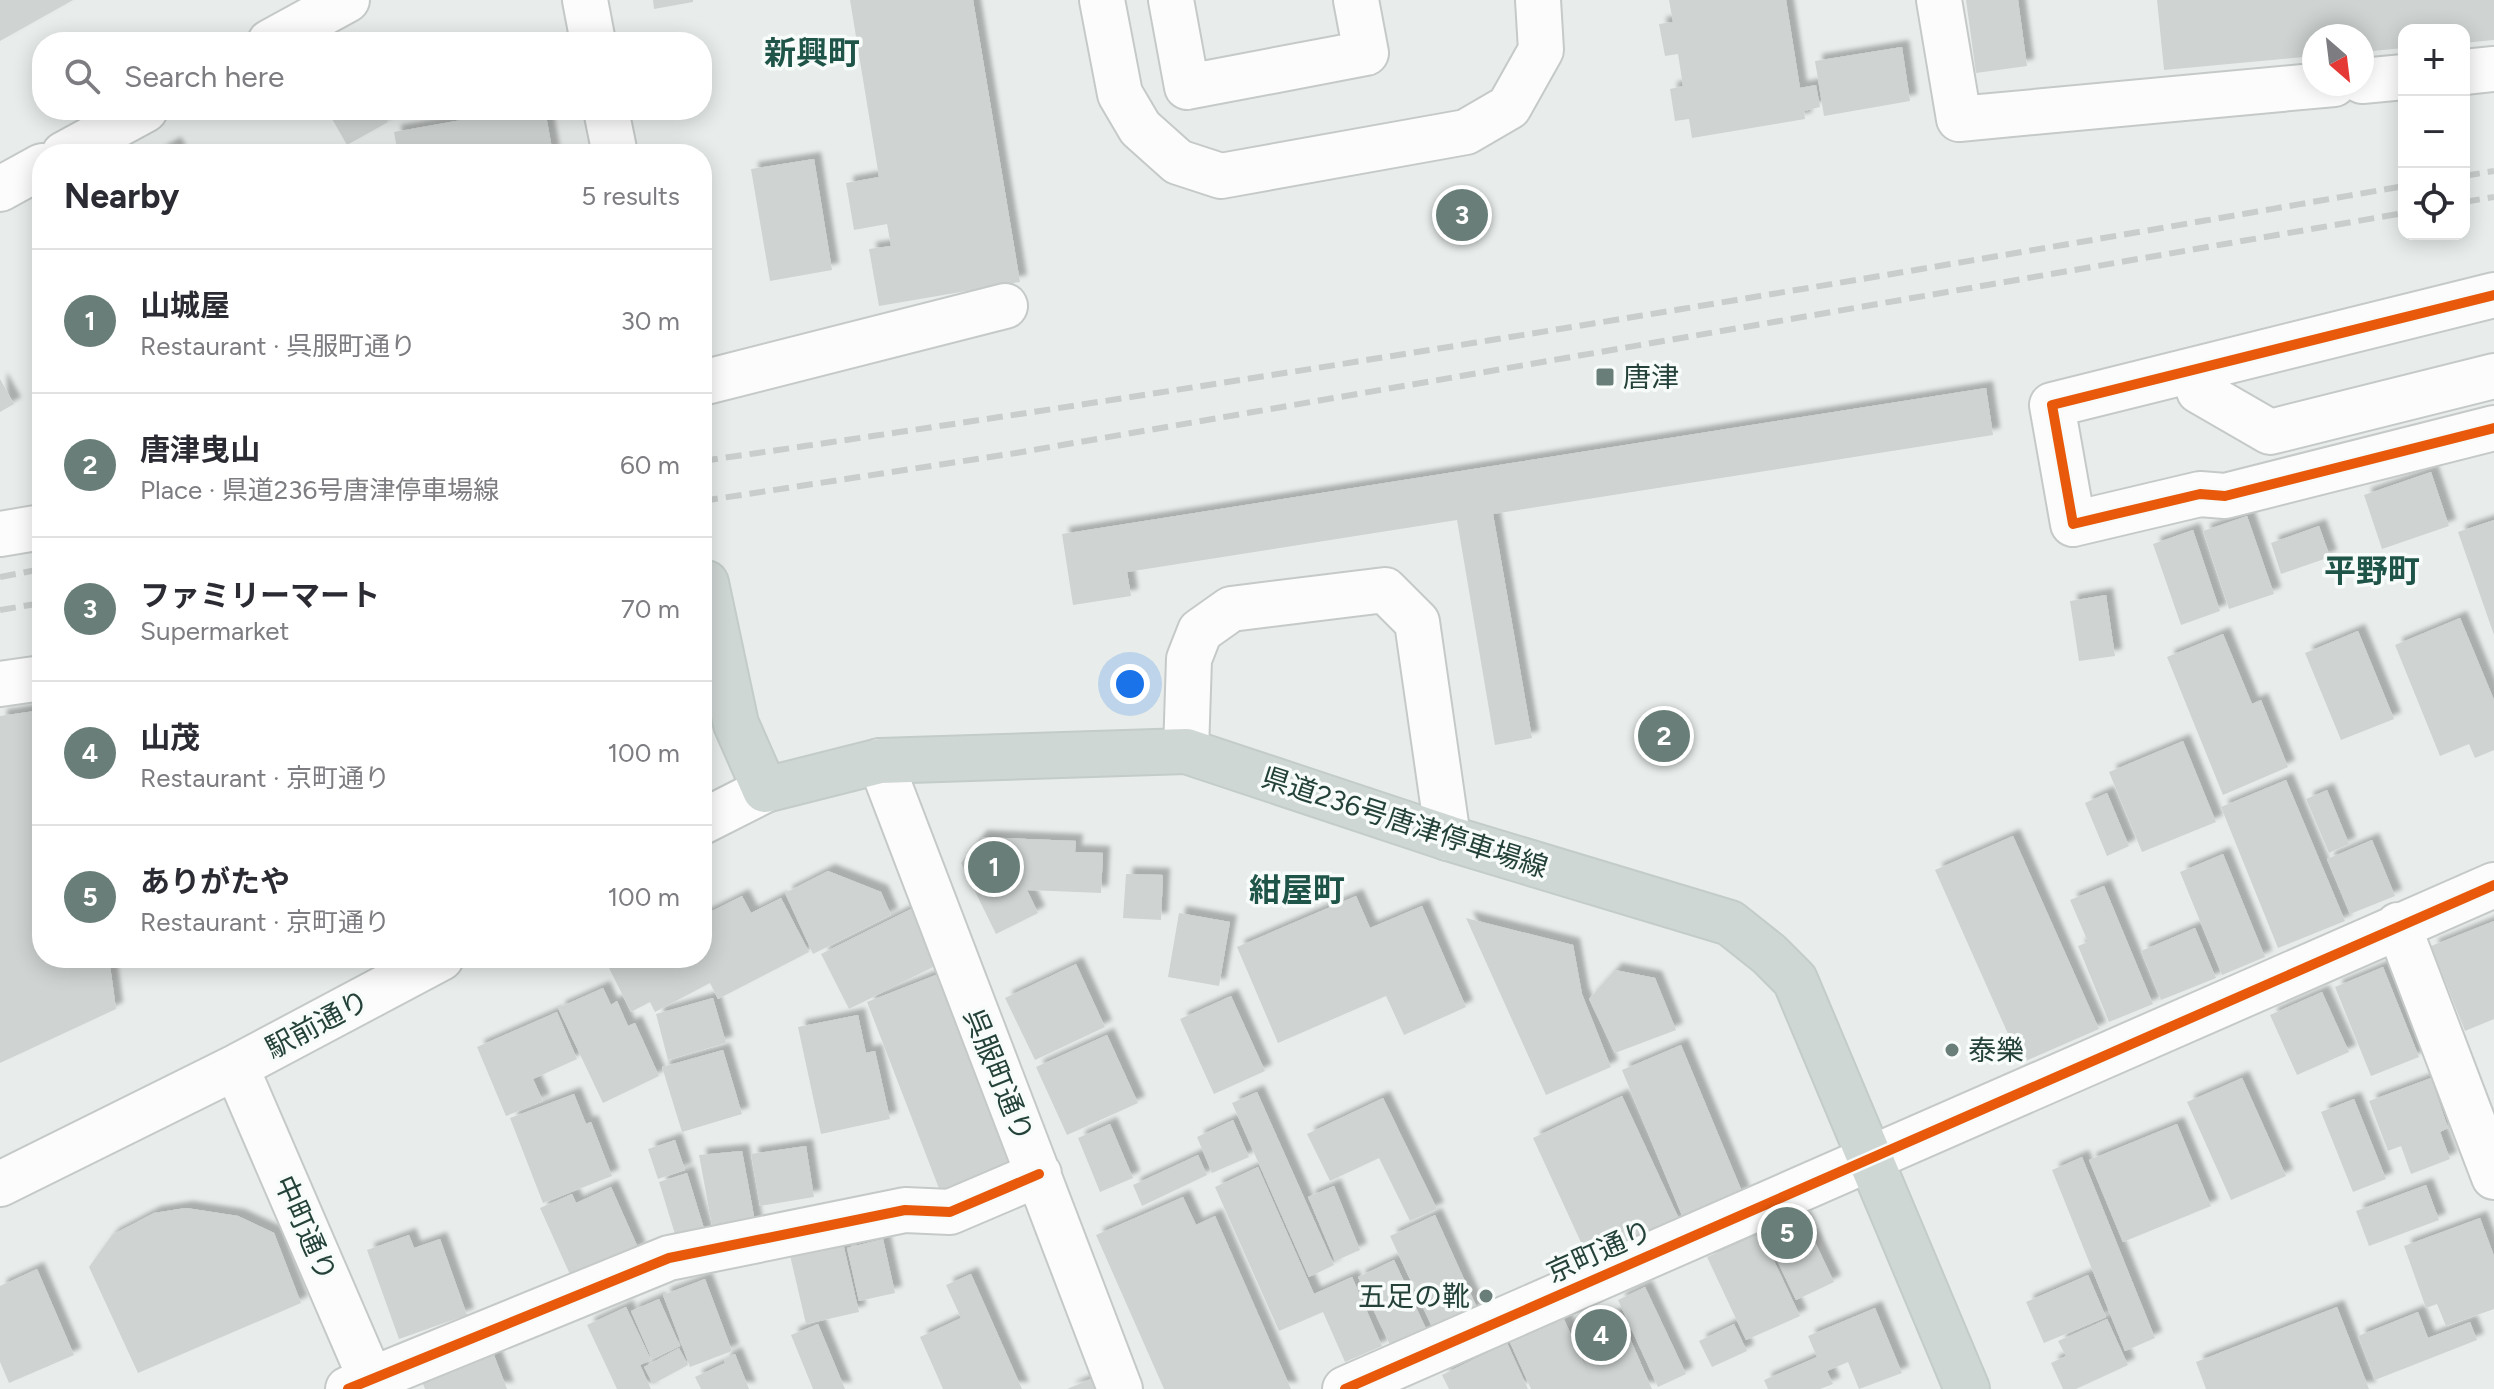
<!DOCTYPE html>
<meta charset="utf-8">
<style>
:root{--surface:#fff;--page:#f7f7f7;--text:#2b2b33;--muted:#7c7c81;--line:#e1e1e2;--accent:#697e78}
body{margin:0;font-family:Figtree,"Noto Sans JP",sans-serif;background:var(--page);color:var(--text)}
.controls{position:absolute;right:24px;top:24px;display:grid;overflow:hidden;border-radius:16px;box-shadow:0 4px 20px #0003}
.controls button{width:72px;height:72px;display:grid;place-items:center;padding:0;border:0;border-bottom:2px solid var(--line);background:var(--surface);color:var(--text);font:40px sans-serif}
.compass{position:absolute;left:2302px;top:24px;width:72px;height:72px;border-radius:50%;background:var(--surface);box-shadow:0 4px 20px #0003;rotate:152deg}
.you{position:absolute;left:1130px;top:684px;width:28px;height:28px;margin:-20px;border:6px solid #fff;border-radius:50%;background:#1a73e8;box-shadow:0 0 0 12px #1a73e833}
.badge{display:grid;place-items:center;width:52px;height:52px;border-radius:50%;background:var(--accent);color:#fff;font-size:26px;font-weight:700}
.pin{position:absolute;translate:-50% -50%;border:4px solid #fff;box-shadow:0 2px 8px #0006}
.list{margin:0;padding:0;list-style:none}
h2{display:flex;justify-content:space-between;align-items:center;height:104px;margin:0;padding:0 32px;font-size:34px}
h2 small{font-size:26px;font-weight:400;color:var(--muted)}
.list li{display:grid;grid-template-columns:52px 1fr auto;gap:24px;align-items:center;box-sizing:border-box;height:144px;padding:0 32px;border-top:2px solid var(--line)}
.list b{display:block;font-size:30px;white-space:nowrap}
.list p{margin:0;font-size:26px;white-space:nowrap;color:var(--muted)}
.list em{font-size:26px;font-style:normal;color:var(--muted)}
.icon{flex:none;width:44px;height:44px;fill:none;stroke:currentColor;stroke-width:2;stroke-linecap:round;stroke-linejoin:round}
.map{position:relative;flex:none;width:2494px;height:1389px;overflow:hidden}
.search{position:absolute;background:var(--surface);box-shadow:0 4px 20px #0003;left:32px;top:32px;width:680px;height:88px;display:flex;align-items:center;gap:20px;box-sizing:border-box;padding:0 28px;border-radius:32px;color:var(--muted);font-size:30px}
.panel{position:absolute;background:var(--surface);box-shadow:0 4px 20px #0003;left:32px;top:144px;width:680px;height:824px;border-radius:32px}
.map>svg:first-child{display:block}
.building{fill:#cfd4d2;filter:url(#shadow)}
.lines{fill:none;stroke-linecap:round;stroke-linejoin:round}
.minor-casing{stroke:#c5cac8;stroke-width:48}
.major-casing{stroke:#c3ccc9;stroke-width:48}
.minor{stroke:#fcfcfc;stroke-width:44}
.major{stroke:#cfd7d5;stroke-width:44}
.rail{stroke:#c9cdcc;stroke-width:6;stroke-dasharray:16 8;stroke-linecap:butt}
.cycleway-casing{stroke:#f7fbf9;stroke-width:15}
.cycleway{stroke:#e8590c;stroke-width:10}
.poi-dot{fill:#697e78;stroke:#f7fbf9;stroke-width:3}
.labels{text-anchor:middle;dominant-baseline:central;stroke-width:7;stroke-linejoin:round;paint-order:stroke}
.poi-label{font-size:28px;fill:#24423a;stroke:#f7fbf9;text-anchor:start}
.street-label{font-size:28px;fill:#24423a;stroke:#f7fbf9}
.quarter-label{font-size:32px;font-weight:bold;fill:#1f5548;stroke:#f7fbf9}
</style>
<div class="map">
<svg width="2494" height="1389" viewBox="0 0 2494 1389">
<defs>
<filter id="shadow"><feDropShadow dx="7" dy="-7" stdDeviation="2" flood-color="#0004"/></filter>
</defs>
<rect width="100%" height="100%" fill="#e8edeb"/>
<!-- building -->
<path class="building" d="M0,0h73l-73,41z
M653,0h40v2l-39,7z
M850,0h123l47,282 -141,24 -10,-57 22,-3 -4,-22 -33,6 -8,-47 33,-6z
M1669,0h117l14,88 16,-3 4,22 -16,4 1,8 -113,19 -3,-19 -14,2 -5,-32 13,-3 -5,-32 -13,2 -6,-32 14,-2z
M1966,0h52l9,66 -51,7z
M2157,0h337v40l-30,3v-13h-60v18l-42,4v-16h-48v20l-150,14z
M1902,47l8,54 -86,15 -9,-55z
M327,110h54l7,12 -41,23z
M518,110h27l8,44h-155l-4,-22z
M174,144l6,10h-24z
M814,159l18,111 -62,11 -19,-112z
M0,379l14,25 -14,8z
M1986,388l7,47 -500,79 39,224 -37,7 -38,-225 -330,52 4,24 -58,9 -11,-71z
M2431,472l18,54 -67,23 -18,-54z
M2247,516l27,78 -45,15 -26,-78z
M2494,520v115l-36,-103z
M2319,526l11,31 -49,17 -10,-31z
M2193,530l27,81 -39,14 -28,-81z
M2106,595l9,61 -36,5 -9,-60z
M2460,618l34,82v50l-19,8 -6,-14 -29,12 -45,-111z
M2358,631l36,88 -53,21 -36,-87z
M2223,634l29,70 9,-4 27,67 -65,28 -56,-138z
M42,710v248h67l7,51 -116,54v-347z
M2183,741l33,81 -74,30 -33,-80z
M2286,780l59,141 -67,27 -57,-141z
M2327,790l22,54 -20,9 -23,-54z
M2107,793l22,53 -22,10 -22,-53z
M2013,836l86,193 -78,34 -86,-193z
M980,837l96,4 -1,11 28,1 -2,40 -74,-3 11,23 -42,21 -35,-71z
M2372,840l23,56 -45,18 -23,-55z
M2223,854l42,103 -43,18 -42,-103z
M828,871l53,21 10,23 -78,39 -28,-61z
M1126,874l37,1 -2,45 -38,-2z
M2104,886l49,118 -44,18 -31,-76 10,-4 -18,-42z
M742,896l9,17 30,-15 28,54 -91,47 -8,-16 -55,29 -5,-10 -19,10 -27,-54h41l3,5 9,-5h45v-42z
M1356,896l14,32 52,-22 44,101 -62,28 -18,-39 -108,47 -41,-96z
M913,908l28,55 -92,46 -28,-55z
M1179,913l51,9 -11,64 -51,-9z
M1466,918l107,27 9,49 29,73 -65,28z
M2494,921v98l-29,12 -34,-85z
M2195,928l21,50 -55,22 -20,-49z
M1076,964l29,63 -70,33 -30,-62z
M2383,967l36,90 -48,19 -36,-89z
M1615,970l40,8 21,52 -61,23 -26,-54z
M946,971l77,203 -78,30 -78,-202z
M603,988l8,17 6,-4 11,25 7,-3 24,53 -56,27 -45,-95z
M2322,992l27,60 -52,23 -27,-60z
M1231,996l34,75 -51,23 -34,-75z
M713,998l13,45 -58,17 -12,-46z
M557,1012l20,47 -44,20 10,22 -37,15 -29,-69z
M858,1015l8,38 9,-2 15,68 -69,15 -23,-107z
M1107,1035l31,68 -71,32 -31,-68z
M1681,1045l62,149 -60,24 -61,-148z
M723,1050l19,64 -60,18 -20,-65z
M2242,1078l44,98 -55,24 -44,-98z
M2431,1078l17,50 -8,4 10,27 -39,15 -10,-28 -13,5 -19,-50z
M1257,1092l77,173 -25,12 -77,-174z
M574,1094l12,30 5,-2 21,54 -69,27 -33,-85z
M1622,1096l58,125 -90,41 -57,-124z
M1383,1098l54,111 -27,12 -31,-63 -49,23 -23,-47z
M2354,1099l32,80 -33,13 -32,-80z
M1233,1120l16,37 -37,16 -15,-36z
M1110,1124l23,54 -33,14 -22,-54z
M2177,1124l34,82 -88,36 -34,-82z
M675,1140l10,30 -27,9 -10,-30z
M806,1146l8,51 -54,9 -9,-52z
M742,1151l14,76 -43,4 -14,-76z
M1198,1155l9,20 -65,31 -9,-21z
M2082,1157l73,181 -30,13 -73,-181z
M1258,1167l56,127 38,-17 30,69 -37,16 -22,-50 -44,19 -64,-144z
M687,1173l19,62 -28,9 -19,-62z
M2426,1185l13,35 -70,26 -13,-35z
M1334,1186l26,64 -25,11 -27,-64z
M611,1187l28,63 -67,29 -32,-71 32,-14 4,9z
M1183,1197l13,28 19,-9 76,173h-127l-68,-154z
M186,1208l52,8 36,17 27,70 -163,70 -49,-106 23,-32 42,-22z
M1435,1215l43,95 -44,21 -44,-95z
M1803,1217l31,65 -38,18 -31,-65z
M2480,1218l14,38v53l-48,17 -9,-22 -11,4 -22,-62z
M1761,1233l39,83 -54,24 -39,-83z
M409,1235l5,13 26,-9 27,76 -68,24 -32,-89z
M842,1239l17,73 -53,12 -17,-73z
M883,1239l12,54 -36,8 -12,-53z
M1394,1260l34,73 -36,16 -34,-72z
M37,1269l37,86 -65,28 -9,-21v-76z
M971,1274l51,115h-79l-23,-52 41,-19 -15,-33z
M2088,1275l18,42 -62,26 -18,-41z
M705,1279l27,72 -42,16 -27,-72z
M1645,1287l41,87 -28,13 -40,-87z
M659,1299l21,47 -28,13 -21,-48z
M626,1307l25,53 -11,5 11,24h-34l-30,-64z
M2337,1307l32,82h-163l-10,-27z
M1875,1308l27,65 -43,16 -11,-27 -21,9 6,13 -13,5h-52l-4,-9 53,-23 -9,-21z
M2418,1312l10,26 42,-16 7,18 -102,40 -17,-44z
M1561,1313l30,65 -18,-45 46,-20 33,76h-121l-23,-51z
M2107,1319l21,46 -52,24h-13l-12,-26 15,-7 -8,-15z
M818,1324l27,65h-32l-22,-54z
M1734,1324l13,27 -35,16 -13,-26z
M1507,1343l21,46h-79l-7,-14z
M679,1348l9,17 -35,19 -9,-17z
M492,1350l15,39h-82l-4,-10z
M735,1354l14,35h-48l-6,-12 30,-14 -1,-4z
M1091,1379l4,10h-28z"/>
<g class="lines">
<defs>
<path id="minor" d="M585,0l8,42
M1102,0l18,94 20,34 38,34 43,14 245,-44 43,-25 32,-57 -3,-50
M1171,0l16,87 179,-34 -10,-53
M1939,0l20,119 375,-35
M270,42l77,-42
M2464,72l30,-3
M2362,81l42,-4
M606,110l9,44
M64,154l81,-44
M0,189l42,-23
M2494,295l-442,110 21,119 127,-30 25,2 269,-68
M2193,370l6,21 71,41 224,-56
M702,383l303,-77
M0,534l42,-7
M0,684l42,-6
M1186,751l3,-92 11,-28 31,-22 154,-19 32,32 31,216
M880,761l240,628
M702,822l63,-32
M2398,925l96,252
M236,1067l139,322
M0,1184l236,-117 205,-109
M348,1389l321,-131 236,-48 45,2 89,-38
M1345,1389l1149,-504"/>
<path id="major" d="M706,583l30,141 29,66 115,-29 306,-10 262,87 282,85 39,31 26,26 172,409"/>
</defs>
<!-- minor casing -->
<use href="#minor" class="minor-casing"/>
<!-- major casing -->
<use href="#major" class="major-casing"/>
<!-- minor -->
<use href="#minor" class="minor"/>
<!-- major -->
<use href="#major" class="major"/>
<!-- rail -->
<path class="rail" d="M2464,176l30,-5
M2464,202l30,-5
M702,461c569,-82 1136,-176 1702,-275
M702,501l314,-48 1388,-240
M0,577l42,-8
M0,610l42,-7"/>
<defs>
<path id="cycleway" d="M2494,295l-442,110 21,119 127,-30 25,2 269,-68
M348,1389l321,-131 236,-48 45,2 89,-38
M1345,1389l1149,-504"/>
</defs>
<!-- cycleway casing -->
<use href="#cycleway" class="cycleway-casing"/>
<!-- cycleway -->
<use href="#cycleway" class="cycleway"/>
</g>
<!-- markers -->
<g class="poi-dot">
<rect x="1595" y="367" width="20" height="20" rx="4"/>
<circle cx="1952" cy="1050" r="8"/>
<circle cx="1486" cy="1296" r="8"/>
</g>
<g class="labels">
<!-- poi labels -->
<g class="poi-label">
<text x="1623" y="377">唐津</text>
<text x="1968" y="1050">泰樂</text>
<text x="1470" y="1296" text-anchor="end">五足の靴</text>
</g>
<!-- street labels -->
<g class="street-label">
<text transform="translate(1405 822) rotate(18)">県道236号唐津停車場線</text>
<text transform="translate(317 1024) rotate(-28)">駅前通り</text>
<text transform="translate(999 1075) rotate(68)">呉服町通り</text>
<text transform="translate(306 1228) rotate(66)">中町通り</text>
<text transform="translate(1599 1251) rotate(-24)">京町通り</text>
</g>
<!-- quarter labels -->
<g class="quarter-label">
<text x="812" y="53">新興町</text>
<text x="2372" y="571">平野町</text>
<text x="1297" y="890">紺屋町</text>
</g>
</g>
</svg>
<div class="controls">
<button>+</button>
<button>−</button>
<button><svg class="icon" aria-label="locate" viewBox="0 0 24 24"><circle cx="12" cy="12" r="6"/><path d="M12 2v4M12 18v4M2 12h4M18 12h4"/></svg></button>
</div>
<svg class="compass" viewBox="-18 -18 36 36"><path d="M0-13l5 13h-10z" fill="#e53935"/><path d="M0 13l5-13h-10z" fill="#7c7c81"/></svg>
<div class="you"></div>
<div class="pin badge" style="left:994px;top:867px">1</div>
<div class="pin badge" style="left:1664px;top:736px">2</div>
<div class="pin badge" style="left:1462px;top:215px">3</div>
<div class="pin badge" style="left:1601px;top:1335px">4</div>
<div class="pin badge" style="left:1787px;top:1233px">5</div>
<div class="search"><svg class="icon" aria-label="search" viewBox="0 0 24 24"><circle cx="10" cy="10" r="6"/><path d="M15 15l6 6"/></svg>Search here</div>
<section class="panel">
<h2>Nearby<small>5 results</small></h2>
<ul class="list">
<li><span class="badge">1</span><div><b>山城屋</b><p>Restaurant · 呉服町通り</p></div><em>30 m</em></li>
<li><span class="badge">2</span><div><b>唐津曳山</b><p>Place · 県道236号唐津停車場線</p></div><em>60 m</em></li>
<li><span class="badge">3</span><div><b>ファミリーマート</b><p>Supermarket</p></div><em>70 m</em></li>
<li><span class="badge">4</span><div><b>山茂</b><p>Restaurant · 京町通り</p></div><em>100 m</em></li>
<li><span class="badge">5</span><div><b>ありがたや</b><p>Restaurant · 京町通り</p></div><em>100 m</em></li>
</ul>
</section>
</div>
